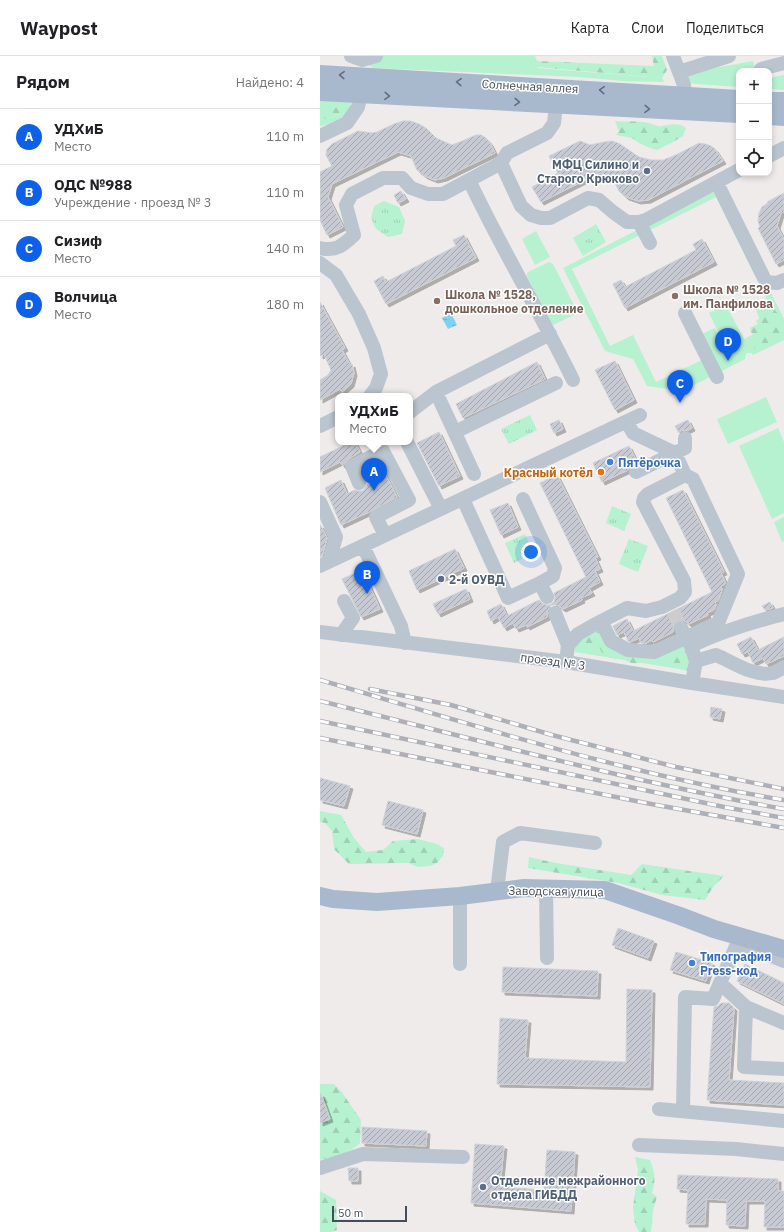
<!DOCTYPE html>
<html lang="ru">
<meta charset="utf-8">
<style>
:root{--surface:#fff;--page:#f2f2f2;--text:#202124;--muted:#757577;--line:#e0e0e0;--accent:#0e60e6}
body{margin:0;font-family:"IBM Plex Sans",sans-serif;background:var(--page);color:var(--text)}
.controls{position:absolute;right:12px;top:12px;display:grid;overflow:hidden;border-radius:8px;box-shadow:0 2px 6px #0003}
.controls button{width:36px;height:36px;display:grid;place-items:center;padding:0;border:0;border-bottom:1px solid var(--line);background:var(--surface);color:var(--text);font:20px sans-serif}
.scale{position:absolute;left:12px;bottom:10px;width:75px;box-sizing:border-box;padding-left:4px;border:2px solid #434e5a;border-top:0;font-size:11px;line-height:14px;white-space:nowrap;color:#434e5a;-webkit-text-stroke:3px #fff;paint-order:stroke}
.you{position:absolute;left:211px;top:496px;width:14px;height:14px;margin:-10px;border:3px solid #fff;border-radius:50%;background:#1a73e8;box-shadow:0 0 0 6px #1a73e833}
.badge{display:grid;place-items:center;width:26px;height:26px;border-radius:50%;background:var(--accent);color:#fff;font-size:13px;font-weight:700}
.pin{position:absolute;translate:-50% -33px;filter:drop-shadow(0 1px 2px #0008)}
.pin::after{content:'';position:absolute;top:21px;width:14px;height:12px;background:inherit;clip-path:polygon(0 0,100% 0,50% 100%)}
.popup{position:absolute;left:15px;top:337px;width:78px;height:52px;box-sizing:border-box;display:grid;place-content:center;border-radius:8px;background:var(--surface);filter:drop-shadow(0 1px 3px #0005);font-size:13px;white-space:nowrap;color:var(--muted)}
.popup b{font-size:15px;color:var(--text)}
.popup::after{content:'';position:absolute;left:50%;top:100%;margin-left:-8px;border:8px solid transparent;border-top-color:var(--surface)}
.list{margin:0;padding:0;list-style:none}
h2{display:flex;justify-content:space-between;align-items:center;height:52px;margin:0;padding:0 16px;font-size:17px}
h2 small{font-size:13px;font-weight:400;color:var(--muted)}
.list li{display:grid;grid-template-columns:26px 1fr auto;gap:12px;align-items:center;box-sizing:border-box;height:56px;padding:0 16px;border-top:1px solid var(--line)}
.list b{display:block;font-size:15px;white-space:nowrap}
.list p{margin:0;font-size:13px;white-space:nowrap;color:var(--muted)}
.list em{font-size:13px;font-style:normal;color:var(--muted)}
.icon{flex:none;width:22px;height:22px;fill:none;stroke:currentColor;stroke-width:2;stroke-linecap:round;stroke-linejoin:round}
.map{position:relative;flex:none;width:464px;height:1176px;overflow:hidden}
header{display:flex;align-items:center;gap:24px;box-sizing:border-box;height:56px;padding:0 20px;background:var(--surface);border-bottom:1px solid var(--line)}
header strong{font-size:19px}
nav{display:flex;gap:22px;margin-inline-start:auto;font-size:14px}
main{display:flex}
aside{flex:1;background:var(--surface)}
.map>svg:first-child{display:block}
.green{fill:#b6f1d0}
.forest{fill:url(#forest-firs)}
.park{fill:url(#park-tufts)}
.water{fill:url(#water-ripples)}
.building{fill:url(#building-hatch);stroke:#cfd1d8;filter:url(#shadow)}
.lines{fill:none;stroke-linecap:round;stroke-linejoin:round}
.minor-tunnel{stroke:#cdccce;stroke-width:14;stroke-dasharray:14 7;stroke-linecap:butt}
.minor{stroke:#bbc5cf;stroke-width:14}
.major{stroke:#a9b9cd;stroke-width:18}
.rail-casing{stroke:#adb0b7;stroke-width:4.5}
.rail{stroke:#fff;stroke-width:3;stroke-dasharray:9;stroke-linecap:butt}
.oneway{stroke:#626e7c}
.service-dot{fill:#5c6f8a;stroke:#fff;stroke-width:1.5}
.education-dot{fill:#8d6e63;stroke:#fff;stroke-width:1.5}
.shop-dot{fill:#3f7fe0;stroke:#fff;stroke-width:1.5}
.food-dot{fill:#e8710a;stroke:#fff;stroke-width:1.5}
.labels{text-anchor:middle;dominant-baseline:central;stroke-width:3;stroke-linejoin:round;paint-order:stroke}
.street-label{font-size:12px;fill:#434e5a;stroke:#fff}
.service-label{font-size:12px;font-weight:bold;fill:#4e5e75;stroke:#fff;text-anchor:start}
.education-label{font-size:12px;font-weight:bold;fill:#785e54;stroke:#fff;text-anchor:start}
.shop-label{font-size:12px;font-weight:bold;fill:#366cbe;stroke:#fff;text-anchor:start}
.food-label{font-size:12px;font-weight:bold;fill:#c56008;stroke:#fff;text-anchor:end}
</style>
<header>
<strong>Waypost</strong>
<nav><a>Карта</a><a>Слои</a><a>Поделиться</a></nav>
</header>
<main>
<aside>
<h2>Рядом<small>Найдено: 4</small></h2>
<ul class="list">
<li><span class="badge">A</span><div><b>УДХиБ</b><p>Место</p></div><em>110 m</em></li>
<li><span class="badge">B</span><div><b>ОДС №988</b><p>Учреждение · проезд № 3</p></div><em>110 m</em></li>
<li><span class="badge">C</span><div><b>Сизиф</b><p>Место</p></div><em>140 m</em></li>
<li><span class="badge">D</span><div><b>Волчица</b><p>Место</p></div><em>180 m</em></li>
</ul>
</aside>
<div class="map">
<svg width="464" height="1176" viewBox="0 0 464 1176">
<defs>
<pattern id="forest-firs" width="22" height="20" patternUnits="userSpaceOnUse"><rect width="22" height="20" fill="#b6f1d0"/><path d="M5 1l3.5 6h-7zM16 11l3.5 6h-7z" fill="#9ed0b5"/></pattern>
<pattern id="park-tufts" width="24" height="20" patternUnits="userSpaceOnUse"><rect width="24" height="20" fill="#b6f1d0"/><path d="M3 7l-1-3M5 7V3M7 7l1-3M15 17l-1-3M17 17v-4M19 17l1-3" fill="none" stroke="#9ed0b5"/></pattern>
<pattern id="water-ripples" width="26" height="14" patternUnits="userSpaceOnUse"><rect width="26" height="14" fill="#80d3f0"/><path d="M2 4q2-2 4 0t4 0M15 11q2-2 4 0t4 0" fill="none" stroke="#6aadc5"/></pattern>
<pattern id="building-hatch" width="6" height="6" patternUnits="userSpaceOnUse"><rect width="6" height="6" fill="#c7cad2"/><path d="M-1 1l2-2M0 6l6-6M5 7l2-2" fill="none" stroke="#a3a6ad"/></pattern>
<filter id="shadow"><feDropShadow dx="3" dy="3" stdDeviation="0" flood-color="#0004"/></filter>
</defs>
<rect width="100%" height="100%" fill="#efebeb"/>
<!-- green -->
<path class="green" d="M45,0h170l2,5v7l125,10 2,4 -41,-1 -44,-4 -206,-9 -4,-3z
M433,5l3,10h-17v16l-43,-3 -5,-1 -3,-4 -2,-6z
M464,19v15l-15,-1v-11z
M0,43l32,1 -4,15c-9,5 -18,10 -28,11v-6l25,-7 -6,-5h-19z
M399,132l65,131v21l-31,15 -2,-2h-4l-2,3v3l-27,14 -18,-38 15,-7 10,20h1l-17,-35 17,-8 18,34 34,-17 -62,-125 -144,72 38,77 23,-11 23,47 48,-23 8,17 -30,15 -35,-5 -14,-27 -28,-8 -42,-83z
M216,175l14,26 -15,8 -13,-26z
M229,206l4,2 24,47 -1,3 -23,11 -2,-2 -24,-47v-3l3,-2z
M446,341l11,25 -49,22 -11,-25z
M458,372l6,14v71l-12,6 -33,-73z
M464,461v24l-2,1 -8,-20z
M272,570l19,15 43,11 28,-13 9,32 -116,-19 -2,-12z"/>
<!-- forest -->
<path class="forest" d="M332,0h10l5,14 -5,8 -126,-11 1,-6 117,5z
M0,52h19l6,5 -25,7z
M295,65c9,1 19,0 28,1 7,0 13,5 19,4 8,-1 16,-4 24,2l-3,8 -10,6 -16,8 -7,-2 -11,-5 -7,-5 -16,-3 3,-4z
M440,244h5c7,6 16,16 19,26 0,4 -1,9 -1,13l-18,10h-5v2l-1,-2 -3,1 -3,-3 2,-2 -1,-2 -1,-4 1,-3 -3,-4 -1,-4 8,-4 -2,-3 3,-3 -4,-12 1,-4z
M278,575l18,6 6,1 3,4 23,12 1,5 -1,3c-10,1 -20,4 -26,-6l-6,3c-10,-2 -12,-2 -17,-12 -6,4 -14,4 -19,-1l4,-4v-8z
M366,588l4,18 -1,9 -9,-2 -11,-4 -1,-5v-11z
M0,755l21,4 13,23 12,14 17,-2 10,-9 25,-2 19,5 7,4 -1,8 -6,7 -7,3 -12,1 -10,-4 -59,1 -15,-15 -2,-18 -7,-8 -5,-1z
M209,801l27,6 75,12 11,-11 82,12 -11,11 -8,13 -43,-5 -44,-12 -90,-15z
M0,1028h14l7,7 20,29 -1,23c-11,11 -26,14 -40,17z
M315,1101l15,3c5,13 6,19 2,33l5,4 -4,13 -1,14 -1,8h-12l-4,-8 -2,-17 5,-37z
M0,1135l16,9 1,30 -6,2h-11z"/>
<!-- park -->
<path class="park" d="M64,145l15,6 6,14 -3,13 -14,3 -12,-8 -5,-11 3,-12z
M276,168l10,18 -23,14 -10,-18z
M210,359l7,15 -28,14 -8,-15z
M292,450l19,8 -7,17 -18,-8z
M205,478l9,19 -20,10 -9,-20z
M309,483l19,7 -10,26 -19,-8z"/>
<!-- water -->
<path class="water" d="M131,257l6,12 -9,4 -6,-11z"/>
<!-- building -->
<path class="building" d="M83,65h7l9,3 7,4 10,10 16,7 8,-3 16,-7h5l5,3 4,5 5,10 -51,25 -9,2 -10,-4 -8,-6 -6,-14 -13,-4 -66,32 -4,13 15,30 -16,8 -7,-15v-48l12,-6 -6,-11 1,-6 5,-5 26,-13 14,2 5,-1 17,-8z
M260,85l10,4 14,-3 8,-1 8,3 19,13 12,3h12l13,-5 23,-12 6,1 6,2 4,3 8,12 -75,39 -10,1 -12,-4 -7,-6 -7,-14 -13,-4 -58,29 -9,-15 26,-14 -9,-17z
M81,135l5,8 -8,4 -4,-8z
M464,137v19l-3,1 -4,13 7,14v20l-8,4 -18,-36 2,-1 -2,-6 1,-8 3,-6 6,-4 -1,-1z
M144,179l12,23 -90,46 -12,-23 9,-5 3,6 70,-36 -3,-6z
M382,183l12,23 -89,46 -12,-24 8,-4 4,7 71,-37 -3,-6z
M0,246l25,46 -3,2 8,15 2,-1 2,9 -3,11 -9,8 -2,-3 -20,11v-20l8,-5 3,-5 -7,-16 -4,2z
M295,305l19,39 -19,10 -20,-40z
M217,306l8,17 -82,39 -7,-14z
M239,364l4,9 -9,4 -4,-9z
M368,364l4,8 -4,2h-7l-2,3 -4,-7z
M119,376l21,44 -21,10 -22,-43z
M31,386h4l5,10 -12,7 -5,7 -3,-4 -20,10v-15z
M309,390l8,16 -5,3 -4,5 -26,12 -9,-19z
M59,406l18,35 -28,15 -28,13 -16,-37 16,-8 6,14 8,-4 3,1h5l4,-6 4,-2 -7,-14z
M237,419l41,82 -3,1 5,11 -5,2 5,11 -11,6 3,5 -11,5 1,2 -19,9 -6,-4h-6l-4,6v6l-20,10 -1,-2 -10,4 -3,-6 -9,5 -6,-11 -7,4 -4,-10 14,-7 6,12 32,-16 4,4 4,1h3l4,-3 1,-4 -1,-5 32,-16 -46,-94z
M363,434l41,82 -3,1 4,9v2l-4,2 1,4 -4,11 -3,1 1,3 -2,5 -7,3 1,2 -19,9 -4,-3 -3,-1h-5l-3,4 -1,3v5l-20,10 -1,-2 -6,3h-5l-2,-5 -9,4 -2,-1 -4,-9 -7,3 -4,-9 14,-7 6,12 79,-39 -46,-94z
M188,447l10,24 -17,8 -11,-25z
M0,469l1,1 6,12 -5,18 -2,1z
M135,493l9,19 -47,22 -8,-19z
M42,514l18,39 -19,8 -19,-38z
M146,533l4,10 -32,15 -5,-10z
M450,546l3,6 -8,2 -3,-4z
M431,581l7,13 26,-13v19l-18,8 -3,-6 -10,5 -5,-11 -6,2 -5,-10z
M391,651l11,2 -2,10 -10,-2z
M0,722l30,8 -6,20 -24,-6z
M68,745l35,9 -6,24 -35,-9z
M298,872l36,13 -6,17 -36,-13z
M356,896l36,11 -6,18 -36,-11z
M425,908l39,19v21l-47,-23z
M183,911l95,4 -1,25 -95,-4z
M307,933l25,1 -2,97 -153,-3 3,-66 28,2 -3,38 101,4z
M401,947h8l5,5 -5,72 55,3v22l-77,-5 7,-93 4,-1z
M0,1038h1l9,25 -10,4z
M42,1071l65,4 -1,15 -64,-3z
M155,1088l29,2 -4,41 44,3 3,-40 28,2 -4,59 -100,-8z
M28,1112h10v13h-9z
M358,1119l100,4v12h6v36h-20l1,-26h-19l-1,25 -19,-1 1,-25 -21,-1 -1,25h-19l2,-34 -11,-1z"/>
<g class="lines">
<!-- minor-tunnel -->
<path class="minor-tunnel" d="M353,555l8,17"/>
<!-- minor -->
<path class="minor" d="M31,0l11,4 14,-4
M353,0l11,29 1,10
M441,13l23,-6
M359,16l50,-16
M0,80l27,-13 11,-16 3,-13
M449,100l15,-8
M181,107l20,43 10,9 10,3h9l38,-20 11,2 14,12 14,10h12l7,-2 93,-50
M149,124c32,68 71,132 104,200
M397,127l49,99 11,1 7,-3
M319,166l11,21
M0,192c16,4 23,-3 34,-13l-8,-30 6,-11 31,-16h19l9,10 17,6h15l58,-31 6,-10 40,-20 7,-10 2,-19
M0,207l16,12 23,39 15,34 7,26 -5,14 -6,8
M365,257l32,64
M90,356l26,-20
M0,370l18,-9
M135,376l101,-49
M87,386l34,67
M316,416l49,-24v-10
M154,418l-38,-82 114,-58
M39,427l-7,-17 31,-15 26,49 -33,17 9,18
M143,443l45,99 32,-15 13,-7 2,-8 -32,-69
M0,446l16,35 -7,24
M43,490l38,80 4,17
M0,510l320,-151
M220,527l7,14
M235,557l13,32
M281,565l10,20 17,9 26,2 64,-29 20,-49 -45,-95 -8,-4 -10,-22 -42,-20 -6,-11
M361,572l10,18 5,15 -4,22
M0,576l246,30 126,21 92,14
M21,579l12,-17 -9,-17
M371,590c29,-14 61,-24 93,-32
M376,605l20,-6c17,7 37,22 57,18 3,-1 8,-4 11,-6
M246,606l2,-17 10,-11 14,-8 35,-18 19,3 16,-4 18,-9 5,-6 -1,-11 -41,-79 1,-4 4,-4 37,-19
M226,833l1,69
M177,835l6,-49 17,-9 75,10
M140,840v68
M423,889l41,16
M400,927l26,24 -2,60 40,2
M426,951l38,16
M339,1053l125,12
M363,1055l2,-114 28,2 27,-62
M319,1089l97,4 48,5
M0,1112l43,-14 100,3"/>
<!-- major -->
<path class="major" d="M0,18l419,25
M0,36l419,22
M449,45h15
M449,60l15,1
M0,840l13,3 44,3 83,-6 64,-8 81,2 75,26 34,13 70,20"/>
<defs>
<path id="rail" d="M0,624c153,45 306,94 464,120
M50,633l81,16 101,30 124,32 108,22
M0,645c154,38 308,80 464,108
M0,665l404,86 60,11
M0,682l331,66 133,24"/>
</defs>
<!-- rail casing -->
<use href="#rail" class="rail-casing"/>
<!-- rail -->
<use href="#rail" class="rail"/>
</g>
<!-- one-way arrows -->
<defs><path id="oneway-chevron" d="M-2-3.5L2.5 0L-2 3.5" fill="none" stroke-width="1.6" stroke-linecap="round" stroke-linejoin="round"/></defs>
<g class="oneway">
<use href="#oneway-chevron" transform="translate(22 19) rotate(-177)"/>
<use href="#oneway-chevron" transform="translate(139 26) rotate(-177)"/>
<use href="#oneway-chevron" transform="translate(282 34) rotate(-176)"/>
<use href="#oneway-chevron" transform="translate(67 40) rotate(3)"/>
<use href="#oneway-chevron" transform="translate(197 46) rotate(3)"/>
<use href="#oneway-chevron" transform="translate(327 53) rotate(3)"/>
</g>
<!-- markers -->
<g class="service-dot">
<circle cx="327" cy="115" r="4"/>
<circle cx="121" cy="523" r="4"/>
<circle cx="163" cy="1131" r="4"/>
</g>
<g class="education-dot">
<circle cx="355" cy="240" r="4"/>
<circle cx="117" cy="245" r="4"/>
</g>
<g class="shop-dot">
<circle cx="290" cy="406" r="4"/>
<circle cx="372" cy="907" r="4"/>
</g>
<circle class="food-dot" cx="281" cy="416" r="4"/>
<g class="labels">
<!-- street labels -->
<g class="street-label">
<text transform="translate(210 30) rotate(3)">Солнечная аллея</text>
<text transform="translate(233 605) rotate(8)">проезд № 3</text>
<text transform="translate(236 835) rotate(1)">Заводская улица</text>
</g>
<!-- service labels -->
<g class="service-label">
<text x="319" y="108" text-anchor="end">МФЦ Силино и<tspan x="319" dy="14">Старого Крюково</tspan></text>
<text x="129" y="523">2-й ОУВД</text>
<text x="171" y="1124">Отделение межрайонного<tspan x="171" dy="14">отдела ГИБДД</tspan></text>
</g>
<!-- education labels -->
<g class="education-label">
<text x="363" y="233">Школа № 1528<tspan x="363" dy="14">им. Панфилова</tspan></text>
<text x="125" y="238">Школа № 1528,<tspan x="125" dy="14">дошкольное отделение</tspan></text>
</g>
<!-- shop labels -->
<g class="shop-label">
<text x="298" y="406">Пятёрочка</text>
<text x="380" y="900">Типография<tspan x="380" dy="14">Press-код</tspan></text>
</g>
<!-- food labels -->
<g class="food-label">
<text x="273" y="416">Красный котёл</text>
</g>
</g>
</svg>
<div class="controls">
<button>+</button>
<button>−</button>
<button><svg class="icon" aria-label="locate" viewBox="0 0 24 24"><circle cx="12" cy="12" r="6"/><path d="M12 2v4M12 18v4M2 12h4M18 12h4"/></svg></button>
</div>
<div class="scale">50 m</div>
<div class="you"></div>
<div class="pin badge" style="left:54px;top:435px">A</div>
<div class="popup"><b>УДХиБ</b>Место</div>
<div class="pin badge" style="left:47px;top:538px">B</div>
<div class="pin badge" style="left:360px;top:347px">C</div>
<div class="pin badge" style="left:408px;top:305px">D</div>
</div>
</main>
